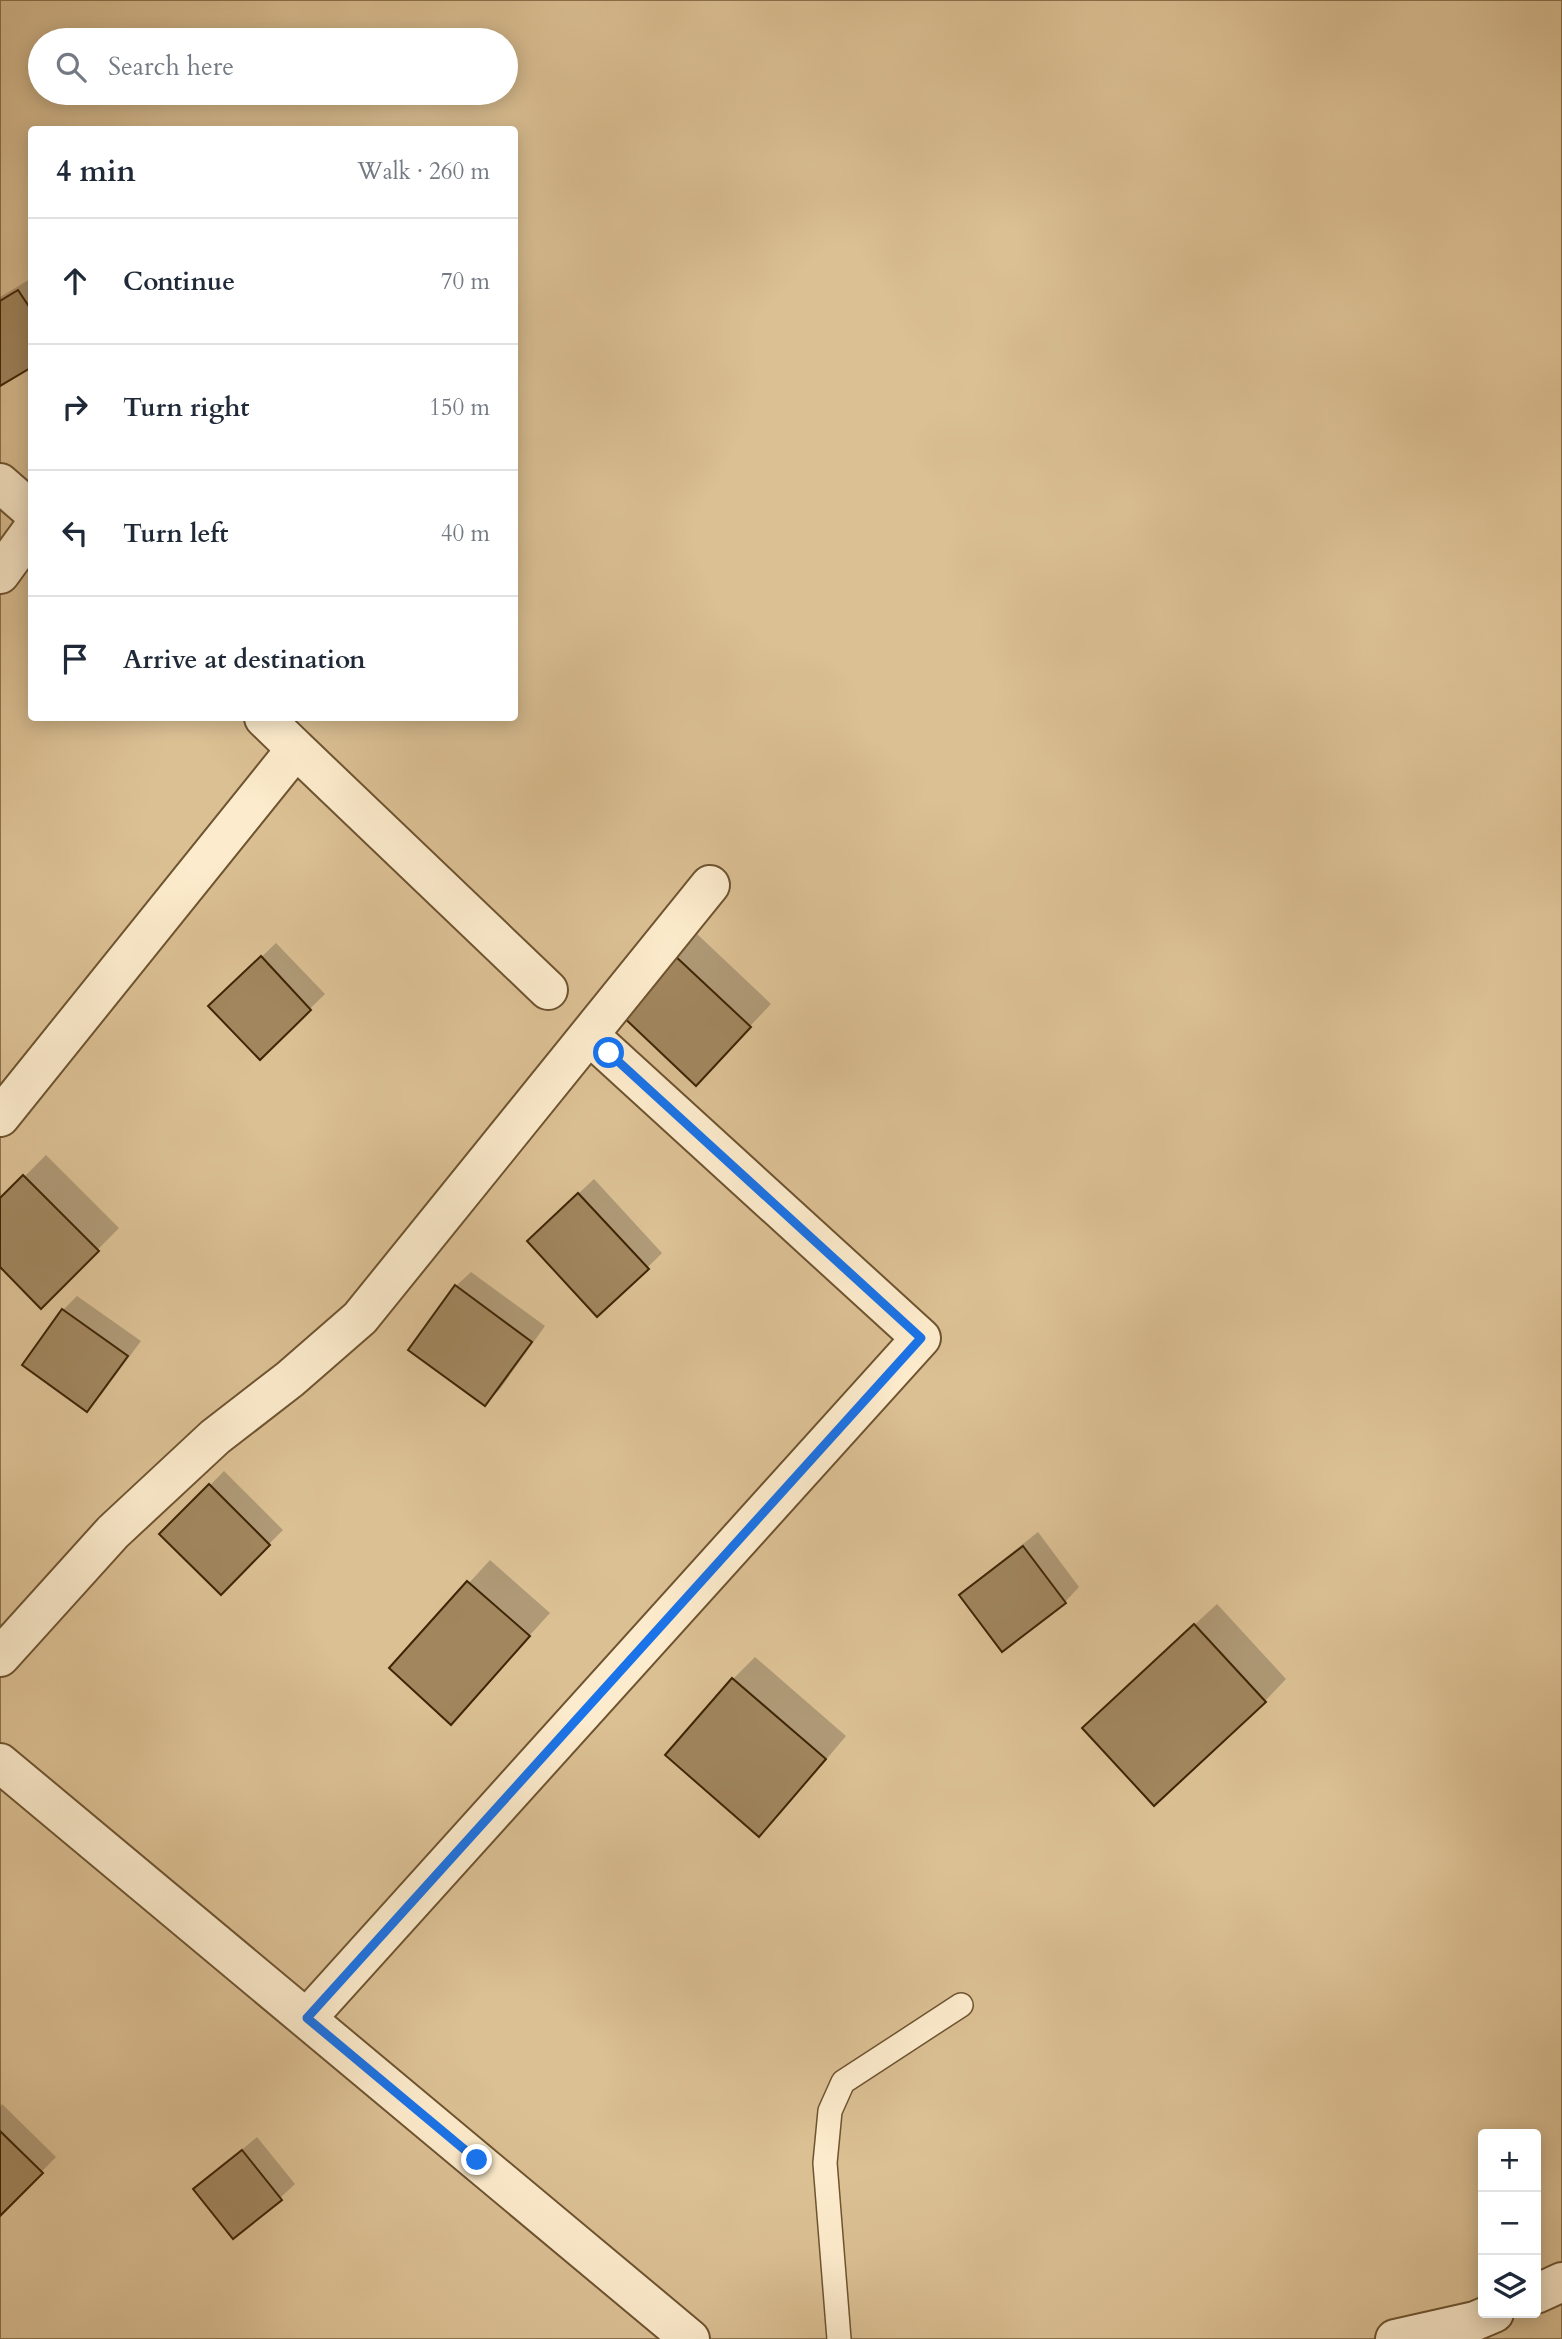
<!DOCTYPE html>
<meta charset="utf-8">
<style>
:root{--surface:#fff;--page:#f2f2f3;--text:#1f2937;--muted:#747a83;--line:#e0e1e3}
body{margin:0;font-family:Cardo,serif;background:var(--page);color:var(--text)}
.controls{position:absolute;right:21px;bottom:21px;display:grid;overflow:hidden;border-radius:7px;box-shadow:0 4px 18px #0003}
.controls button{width:63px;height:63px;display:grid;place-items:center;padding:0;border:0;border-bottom:2px solid var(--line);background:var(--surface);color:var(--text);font:35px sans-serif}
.stop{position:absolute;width:21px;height:21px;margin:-16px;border:5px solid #1a73e8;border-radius:50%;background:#fff}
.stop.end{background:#1a73e8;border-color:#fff;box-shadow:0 2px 7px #0008}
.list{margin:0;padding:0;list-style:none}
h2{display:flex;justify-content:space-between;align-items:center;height:91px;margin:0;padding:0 28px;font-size:30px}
h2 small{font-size:23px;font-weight:400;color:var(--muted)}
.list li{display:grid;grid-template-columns:46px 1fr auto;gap:21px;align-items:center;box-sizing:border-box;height:126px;padding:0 28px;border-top:2px solid var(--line)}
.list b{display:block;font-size:26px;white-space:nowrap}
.list em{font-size:23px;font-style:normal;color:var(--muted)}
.icon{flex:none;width:38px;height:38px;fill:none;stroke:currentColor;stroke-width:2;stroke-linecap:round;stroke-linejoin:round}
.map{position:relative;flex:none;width:1562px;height:2339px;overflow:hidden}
.search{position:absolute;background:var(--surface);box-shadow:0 4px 18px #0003;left:28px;top:28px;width:490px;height:77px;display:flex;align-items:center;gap:18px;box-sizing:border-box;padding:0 24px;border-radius:38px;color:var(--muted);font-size:26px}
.panel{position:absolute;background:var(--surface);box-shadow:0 4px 18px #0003;left:28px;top:126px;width:490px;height:595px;border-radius:7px}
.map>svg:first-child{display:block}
.green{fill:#dbc094;stroke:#8d724c;stroke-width:2;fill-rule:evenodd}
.shadow{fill:#0003}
.building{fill:#a1865e;stroke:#3f2505;stroke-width:2}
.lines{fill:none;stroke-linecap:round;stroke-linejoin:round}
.service-casing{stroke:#6e5430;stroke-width:26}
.minor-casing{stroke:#6e5430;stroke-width:42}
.tertiary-casing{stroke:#6e5430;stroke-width:42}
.service{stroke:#fcebcc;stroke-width:23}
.minor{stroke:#fcebcc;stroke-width:38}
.tertiary{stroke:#fcebcc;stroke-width:38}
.route{stroke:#1a73e8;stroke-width:9}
</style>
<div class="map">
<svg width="1562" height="2339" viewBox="0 0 1562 2339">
<rect width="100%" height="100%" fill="#fbe0b1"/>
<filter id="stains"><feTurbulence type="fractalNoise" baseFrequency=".00286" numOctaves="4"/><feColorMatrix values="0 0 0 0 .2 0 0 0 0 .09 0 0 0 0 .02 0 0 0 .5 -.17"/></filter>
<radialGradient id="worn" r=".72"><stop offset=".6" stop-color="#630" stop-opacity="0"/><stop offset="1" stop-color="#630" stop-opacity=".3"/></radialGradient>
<!-- green -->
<path class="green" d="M0,0h1562v2339h-1562zM40,40h466v53h-466zM32,130h482v588h-482zM1483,2134h53v179h-53z"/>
<!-- shadow -->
<path class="shadow" d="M32,278v87l-32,19v-87z
M696,933l75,71 -54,57 -42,-106z
M276,943l49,51 -65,64 -35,-66z
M46,1155l73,73 -78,79 -41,-42v-64z
M594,1179l68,74 -15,15 -103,-42z
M471,1272l74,54 -45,63 -15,15 -29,-118z
M77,1296l64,45 -40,54 -14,15 -24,-100z
M224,1471l59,59 -62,62 -59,-58z
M1038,1532l41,55 -14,15 -104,-6 15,-15z
M490,1560l60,53 -99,109 -60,-54z
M1217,1604l69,75 -21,22 -159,5z
M755,1657l91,79 -65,77 -22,21 -26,-155z
M2,2104l54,53 -56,57v-107z
M257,2137l38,47 -15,14 -84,-9z"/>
<!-- building -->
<path class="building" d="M18,290l14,21v56l-32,19v-85z
M673,954l78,73 -55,59 -78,-74z
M261,956l50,54 -51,50 -52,-54z
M23,1175l76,76 -58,58 -41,-42v-69z
M578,1193l71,76 -52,48 -70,-76z
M455,1285l77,57 -47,64 -77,-56z
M62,1309l66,47 -41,56 -65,-47z
M209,1484l61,61 -49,50 -62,-61z
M1023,1546l43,57 -64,49 -43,-57z
M467,1581l63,55 -79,89 -62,-57z
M1194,1624l72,78 -112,104 -72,-78z
M732,1678l94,81 -67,78 -94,-82z
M0,2131l43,42 -43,43z
M242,2150l40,50 -49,39 -40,-50z"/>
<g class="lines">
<defs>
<path id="service" d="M839,2339l-14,-176 5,-52 13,-29 118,-77"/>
<path id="minor" d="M0,483l32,28
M0,574l32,-44
M296,749l252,241
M0,1117l296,-368 -32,-31
M0,1657l113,-125 102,-95 75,-58 70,-61 350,-433
M307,2018l614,-680 -332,-303
M1536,2294l26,-12
M1395,2339l80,-18 19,-8"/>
<path id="tertiary" d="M0,1763l690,576"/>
</defs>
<!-- service casing -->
<use href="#service" class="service-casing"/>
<!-- minor casing -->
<use href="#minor" class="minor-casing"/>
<!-- tertiary casing -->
<use href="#tertiary" class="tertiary-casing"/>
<!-- service -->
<use href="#service" class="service"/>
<!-- minor -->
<use href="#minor" class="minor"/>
<!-- tertiary -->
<use href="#tertiary" class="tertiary"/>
</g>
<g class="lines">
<!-- route -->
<path class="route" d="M477,2160l-170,-142 614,-680 -312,-285"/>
</g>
<rect width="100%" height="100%" filter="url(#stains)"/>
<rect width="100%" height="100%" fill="url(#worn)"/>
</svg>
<div class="controls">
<button>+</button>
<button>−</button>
<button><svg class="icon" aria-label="layers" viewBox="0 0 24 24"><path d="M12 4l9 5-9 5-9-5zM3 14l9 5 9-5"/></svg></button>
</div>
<div class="stop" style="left:609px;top:1053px"></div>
<div class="stop end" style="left:477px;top:2160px"></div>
<div class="search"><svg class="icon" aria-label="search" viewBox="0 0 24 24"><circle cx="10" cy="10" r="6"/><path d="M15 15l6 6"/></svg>Search here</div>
<section class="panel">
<h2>4 min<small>Walk · 260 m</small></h2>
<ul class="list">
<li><svg class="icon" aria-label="ahead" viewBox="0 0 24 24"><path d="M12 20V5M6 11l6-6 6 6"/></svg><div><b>Continue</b></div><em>70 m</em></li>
<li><svg class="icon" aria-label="right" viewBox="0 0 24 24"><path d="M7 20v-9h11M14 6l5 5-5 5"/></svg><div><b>Turn right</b></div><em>150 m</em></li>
<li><svg class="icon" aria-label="left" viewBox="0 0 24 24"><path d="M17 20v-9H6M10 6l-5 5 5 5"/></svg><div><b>Turn left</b></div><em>40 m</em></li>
<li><svg class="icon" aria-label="arrive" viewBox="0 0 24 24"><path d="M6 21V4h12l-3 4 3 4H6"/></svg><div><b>Arrive at destination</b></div></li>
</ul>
</section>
</div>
